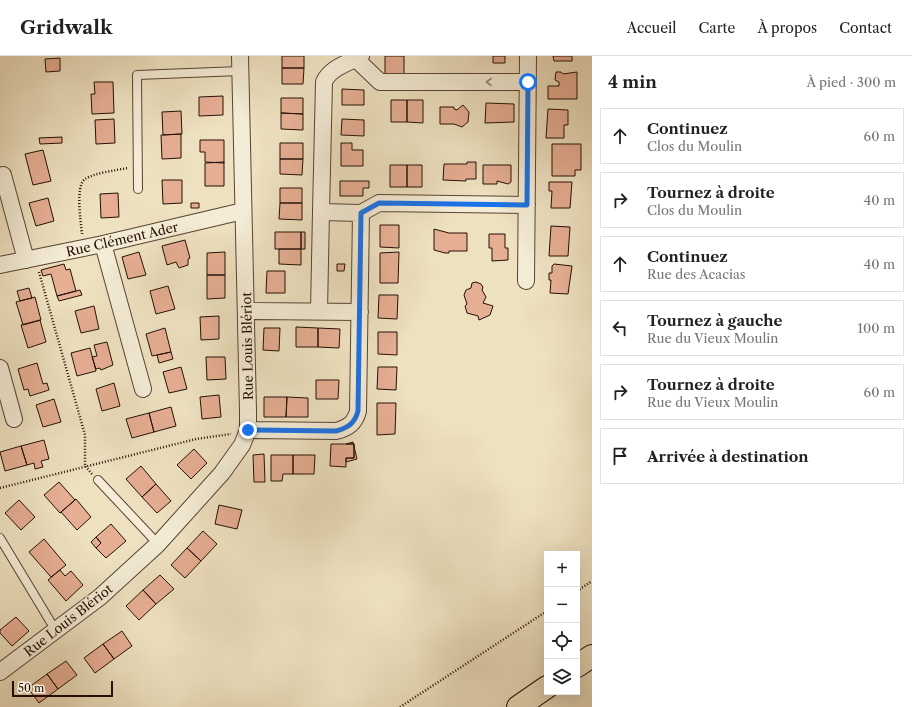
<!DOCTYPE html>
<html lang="fr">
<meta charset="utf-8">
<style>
:root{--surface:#fff;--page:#f6f6f6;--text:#222;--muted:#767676;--line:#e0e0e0}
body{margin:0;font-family:"Libre Caslon Text",serif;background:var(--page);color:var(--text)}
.controls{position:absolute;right:12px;bottom:12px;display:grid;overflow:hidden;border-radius:0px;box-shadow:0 4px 16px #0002}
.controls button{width:36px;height:36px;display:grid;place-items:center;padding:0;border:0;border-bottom:1px solid var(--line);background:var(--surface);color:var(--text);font:20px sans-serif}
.scale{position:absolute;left:12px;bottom:10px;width:101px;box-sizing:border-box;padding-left:4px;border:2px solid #251006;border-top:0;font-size:11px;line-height:14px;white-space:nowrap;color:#251006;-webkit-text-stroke:3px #f4ecd6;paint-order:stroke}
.stop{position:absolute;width:12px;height:12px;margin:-9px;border:3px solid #1a73e8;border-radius:50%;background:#fff}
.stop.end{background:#1a73e8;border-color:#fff;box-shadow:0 1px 4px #0008}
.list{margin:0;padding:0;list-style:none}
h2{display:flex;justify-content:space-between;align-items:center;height:52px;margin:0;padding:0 16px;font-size:17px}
h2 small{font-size:13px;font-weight:400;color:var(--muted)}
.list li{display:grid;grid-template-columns:26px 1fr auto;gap:12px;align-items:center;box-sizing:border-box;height:56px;margin:0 8px 8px;padding:0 8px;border:1px solid var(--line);border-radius:0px}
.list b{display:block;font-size:15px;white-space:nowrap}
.list p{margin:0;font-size:13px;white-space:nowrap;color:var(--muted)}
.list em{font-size:13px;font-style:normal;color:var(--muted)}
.icon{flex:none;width:22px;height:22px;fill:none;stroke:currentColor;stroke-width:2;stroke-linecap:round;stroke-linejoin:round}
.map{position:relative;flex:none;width:592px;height:651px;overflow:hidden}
header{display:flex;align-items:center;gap:24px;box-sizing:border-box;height:56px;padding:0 20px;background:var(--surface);border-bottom:1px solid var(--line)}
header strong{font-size:19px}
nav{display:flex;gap:22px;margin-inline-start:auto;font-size:14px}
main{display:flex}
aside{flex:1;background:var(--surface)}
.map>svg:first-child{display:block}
.building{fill:#e6ae93;stroke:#251006}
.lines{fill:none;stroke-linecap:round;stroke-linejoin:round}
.service-casing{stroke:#574434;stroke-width:10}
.minor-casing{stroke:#574434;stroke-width:18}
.primary-casing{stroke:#251006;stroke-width:24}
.path{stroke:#251006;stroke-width:2.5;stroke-dasharray:1 2;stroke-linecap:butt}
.service{stroke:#f4ecd6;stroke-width:8}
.minor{stroke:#f4ecd6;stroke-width:16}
.primary{stroke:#eee1c0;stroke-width:22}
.oneway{stroke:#978978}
.route{stroke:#1a73e8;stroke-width:5}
.labels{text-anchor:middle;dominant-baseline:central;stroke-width:3;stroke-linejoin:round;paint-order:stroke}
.street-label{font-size:13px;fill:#251006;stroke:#f4ecd6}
</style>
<header>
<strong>Gridwalk</strong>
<nav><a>Accueil</a><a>Carte</a><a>À propos</a><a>Contact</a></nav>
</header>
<main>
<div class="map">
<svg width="592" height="651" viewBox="0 0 592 651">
<rect width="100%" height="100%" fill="#eee1c0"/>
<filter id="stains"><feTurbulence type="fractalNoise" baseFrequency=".005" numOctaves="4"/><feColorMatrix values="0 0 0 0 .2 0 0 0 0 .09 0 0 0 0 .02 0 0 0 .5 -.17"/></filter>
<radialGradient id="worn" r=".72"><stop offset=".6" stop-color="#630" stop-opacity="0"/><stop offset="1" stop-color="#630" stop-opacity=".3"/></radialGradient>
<!-- building -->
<path class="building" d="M282,0h22v12h-22z
M385,0h19v19h-19z
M493,0h12v7h-12z
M553,0h19v5h-18z
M60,2v13l-14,1 -1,-13z
M282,12h22l-1,16h-21z
M556,16h5l2,2 14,-2v27h-29v-13h11v-4l-4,-2z
M94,26h19l1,31 -22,1 -1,-20h4z
M342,33l22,1v15h-22z
M223,40v19l-24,1v-19z
M281,42h22v16l-22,-1z
M391,44h16v22h-16z
M407,44h16v23l-16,-1z
M486,47l28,1v18l-29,1z
M463,49l6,7 -1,10 -6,5 -8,-3h-14v-17h14v2l3,1z
M548,53l20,1v15h-4v13h-18z
M181,55l1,23 -19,1 -1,-23z
M281,57l22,1v16l-22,-1z
M114,63l1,24 -19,1 -1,-24z
M342,63l22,1v16l-23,-1z
M181,78v24l-19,1 -1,-24z
M62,81v6l-22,1 -1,-6z
M200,84h24v23l-19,-1v-10h-5z
M280,87h23v16h-23z
M341,87h11v7h11v16h-22z
M552,88h29v26h-6v6h-23z
M43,94l8,31 -18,4 -8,-31z
M280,103h23l-1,16 -22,-1z
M467,106h9v17h-10v2l-23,-1 1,-16h23z
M205,107l19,-1v24h-19z
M390,109h17v22h-17z
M407,109h15v22h-15z
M483,109h28v17l-3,2 -11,-3v3h-14z
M162,124h20v23l-19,1z
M340,125h29v7h-6v8h-23z
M549,126h23l-2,26h-19l1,-17h-3z
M280,132h22v15h-22z
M118,137l1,24 -18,1 -1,-24z
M48,142l6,23 -18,5 -7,-23z
M191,147h8v5h-8z
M280,147h22v17l-23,-1z
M380,169h19v23l-19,-1z
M551,170l19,1 -2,29h-19z
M434,173l15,4h18v18h-18v2h-4l-11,-3z
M275,176h26v17h-26z
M301,176h4v17h-4z
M489,178h16v14h3v12l-16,1v-13h-3z
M185,184l5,18 -2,1v6l-9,3 -3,-6 -9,3 -5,-19z
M279,193h22v16l-22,-1z
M139,196l7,23 -18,4 -6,-22z
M225,196v23h-18v-22z
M399,196l-1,31h-18v-30z
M64,208l2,6 4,-1 6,22 -19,5 -6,-22 -8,2 -2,-6z
M337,208h8l-1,7h-7z
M554,208l18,2 -4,28 -18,-1 1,-13h-2v-7h3v-7z
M267,215h18v22h-19z
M207,219h18v23l-18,1z
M476,226l5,2 2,3 -1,3 4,7 -3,6 10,3 -3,9 -11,5 -1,-4 -11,-3 -2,-7 2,-2 -3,-9 2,-5 5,-2 1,-5z
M168,230l7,23 -19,5 -6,-23z
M29,232l3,10 -12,3 -3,-10z
M80,234l2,5 -23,6 -2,-5z
M379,239h19l-1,24 -19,-1z
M35,241l6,23 -18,5 -7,-23z
M94,250l5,23 -18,4 -6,-22z
M219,260v23l-18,1 -1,-23z
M40,264l6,22 -18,6 -7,-23z
M296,271l22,1v19h-22z
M165,272l6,24 -19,4 -6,-22z
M264,272h16l-1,23 -16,-1z
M318,272l22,1 -1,19 -21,-1z
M378,276h19v23l-19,-1z
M107,286l6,23 -12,5 -1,-2 -4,1 -4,-12 5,-1 -3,-11z
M90,292l6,23 -19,5 -6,-23z
M171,296l2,7 -14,4 -2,-8z
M206,301h19l1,22 -19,1z
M37,307l6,21 4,-1 2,7 -19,6 -2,-7 -4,1 -6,-21z
M181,311l6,22 -18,4 -6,-21z
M378,311h19l-1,23 -19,-1z
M316,324h23l-1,19h-22z
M114,327l6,23 -18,5 -6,-22z
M219,339l2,22 -19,2 -2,-22z
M264,341h23l-1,20h-22z
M287,341l21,1v19h-22z
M54,343l7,23 -18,5 -7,-22z
M377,347h19l-1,31 -18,1z
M171,351l5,19 -22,6 -5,-19z
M149,357l5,19 -22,6 -6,-19z
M44,384l5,19 -8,2 2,6 -8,2 -1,-6 -7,2 -6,-19z
M353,386l4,17 -11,3v-4h8v-14h-8z
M331,388h23v14h-8v9l-16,-1z
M21,390l6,19 -22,6 -5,-19z
M194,393l13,14 -16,16 -14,-14z
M264,398l1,28h-11l-1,-27z
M271,399h22v19h-10l-1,7h-11z
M293,399h22l-1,19h-21z
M141,410l15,18 -14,13 -16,-18z
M59,426l16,18 -15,13 -16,-18z
M156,428l15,17 -14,12 -15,-16z
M76,443l15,18 -14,13 -16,-18z
M19,444l16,17 -14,13 -16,-17z
M219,449l23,5 -5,19 -22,-5z
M111,468l15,17 -20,17 -10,-10 5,-5 -5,-6z
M203,475l14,13 -16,17 -14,-13z
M96,481l5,6 -5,5 -5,-6z
M44,483l22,26 -15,12 -22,-25z
M187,492l14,13 -16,17 -14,-13z
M60,514l5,6 6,-5 12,14 -17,16 -18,-21z
M160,519l14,14 -18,15 -13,-14z
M143,534l13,14 -17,16 -13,-14z
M16,561l13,14 -17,15 -12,-13v-3z
M122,575l10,15 -18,13 -11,-15z
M103,588l11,15 -19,14 -11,-15z
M66,605l11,14 -19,14 -11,-15z
M47,618l11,15 -19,14 -11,-15z"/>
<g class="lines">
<defs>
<path id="service" d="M138,133l-1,-114 103,-4
M98,424l60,64
M0,482l56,93"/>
<path id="minor" d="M356,3l24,23h148
M3,119l23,85
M361,157l18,-10 148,2
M103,188l40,145
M0,209l103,-21 140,-33
M526,225l2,-225
M246,255l114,1
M319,255l2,-99
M0,312l14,51
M248,374l88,1c12,-3 19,-8 22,-20l3,-198 -40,-1 3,-130c6,-14 24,-19 37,-26
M0,616l100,-75 58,-53 64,-71 20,-28 6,-15v-19l-8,-355"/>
<path id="primary" d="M577,610l15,-10
M518,651l29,-20"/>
</defs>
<!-- service casing -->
<use href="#service" class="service-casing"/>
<!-- minor casing -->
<use href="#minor" class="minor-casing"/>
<!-- primary casing -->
<use href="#primary" class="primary-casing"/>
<!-- path -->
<path class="path" d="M82,178c-1,-12 -7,-48 3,-55 9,-6 32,-9 43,-11
M39,216l46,163v31l7,8
M0,432l196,-49 35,-5
M577,535l15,-10
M400,651l147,-96"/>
<!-- service -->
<use href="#service" class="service"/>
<!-- minor -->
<use href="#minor" class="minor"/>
<!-- primary -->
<use href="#primary" class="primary"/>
</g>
<!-- one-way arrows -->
<defs><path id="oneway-chevron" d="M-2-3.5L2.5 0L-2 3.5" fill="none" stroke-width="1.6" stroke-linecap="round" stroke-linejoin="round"/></defs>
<use class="oneway" href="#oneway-chevron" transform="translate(489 26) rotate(-180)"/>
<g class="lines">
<!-- route -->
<path class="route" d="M248,374l88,1c12,-3 19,-8 22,-20l3,-198 18,-10 148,2 1,-123"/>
</g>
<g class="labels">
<!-- street labels -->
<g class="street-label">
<text transform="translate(122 183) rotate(-13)">Rue Clément Ader</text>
<text transform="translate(247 290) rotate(-91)">Rue Louis Blériot</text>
<text transform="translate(68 564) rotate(-38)">Rue Louis Blériot</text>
</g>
</g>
<rect width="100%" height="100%" filter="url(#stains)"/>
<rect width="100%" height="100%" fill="url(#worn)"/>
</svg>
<div class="controls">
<button>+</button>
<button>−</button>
<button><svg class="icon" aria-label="locate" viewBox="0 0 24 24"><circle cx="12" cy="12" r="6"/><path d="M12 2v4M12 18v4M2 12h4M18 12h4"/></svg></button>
<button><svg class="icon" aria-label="layers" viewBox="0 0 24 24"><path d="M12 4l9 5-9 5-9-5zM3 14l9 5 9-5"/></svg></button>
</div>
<div class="scale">50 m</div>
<div class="stop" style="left:528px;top:26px"></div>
<div class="stop end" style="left:248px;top:374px"></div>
</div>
<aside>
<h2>4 min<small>À pied · 300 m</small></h2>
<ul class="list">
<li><svg class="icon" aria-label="ahead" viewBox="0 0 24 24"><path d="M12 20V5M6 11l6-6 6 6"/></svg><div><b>Continuez</b><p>Clos du Moulin</p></div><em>60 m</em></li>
<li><svg class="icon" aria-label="right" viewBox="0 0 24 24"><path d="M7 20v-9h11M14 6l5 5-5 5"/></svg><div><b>Tournez à droite</b><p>Clos du Moulin</p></div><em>40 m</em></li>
<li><svg class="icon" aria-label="ahead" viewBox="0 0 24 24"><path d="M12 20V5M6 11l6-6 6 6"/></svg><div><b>Continuez</b><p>Rue des Acacias</p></div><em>40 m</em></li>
<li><svg class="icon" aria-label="left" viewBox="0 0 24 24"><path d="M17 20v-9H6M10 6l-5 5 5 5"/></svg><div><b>Tournez à gauche</b><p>Rue du Vieux Moulin</p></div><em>100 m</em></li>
<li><svg class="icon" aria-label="right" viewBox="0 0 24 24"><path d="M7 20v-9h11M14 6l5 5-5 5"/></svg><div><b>Tournez à droite</b><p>Rue du Vieux Moulin</p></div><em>60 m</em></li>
<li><svg class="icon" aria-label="arrive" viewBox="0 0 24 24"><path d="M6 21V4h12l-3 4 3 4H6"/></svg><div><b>Arrivée à destination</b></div></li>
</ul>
</aside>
</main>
